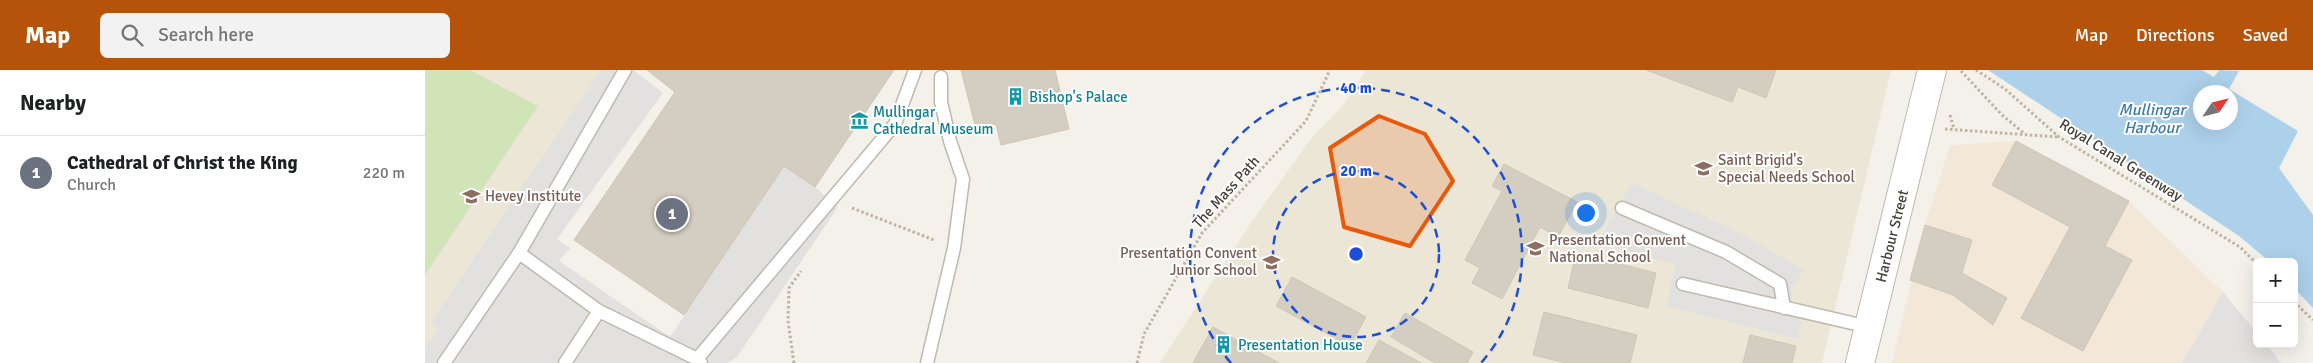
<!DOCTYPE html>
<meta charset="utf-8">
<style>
:root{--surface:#fff;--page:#f2f2f2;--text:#202124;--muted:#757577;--line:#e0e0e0;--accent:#b45309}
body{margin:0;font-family:Signika,sans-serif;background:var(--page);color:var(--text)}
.controls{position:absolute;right:15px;bottom:15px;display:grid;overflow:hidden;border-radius:8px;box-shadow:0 5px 20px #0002}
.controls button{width:45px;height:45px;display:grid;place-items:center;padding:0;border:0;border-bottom:1px solid var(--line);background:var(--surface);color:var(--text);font:25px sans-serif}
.compass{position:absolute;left:1768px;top:15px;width:45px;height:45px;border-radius:50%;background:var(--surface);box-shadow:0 5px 20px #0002;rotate:55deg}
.you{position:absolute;left:1160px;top:142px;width:18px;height:18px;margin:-12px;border:4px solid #fff;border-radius:50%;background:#1a73e8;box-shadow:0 0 0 8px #1a73e833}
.badge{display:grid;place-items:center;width:32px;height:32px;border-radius:50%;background:var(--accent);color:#fff;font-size:16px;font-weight:700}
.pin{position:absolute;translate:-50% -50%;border:2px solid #fff;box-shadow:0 1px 5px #0006}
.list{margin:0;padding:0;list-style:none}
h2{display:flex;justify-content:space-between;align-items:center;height:65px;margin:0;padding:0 20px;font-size:21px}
h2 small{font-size:16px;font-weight:400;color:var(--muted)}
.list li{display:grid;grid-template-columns:32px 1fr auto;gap:15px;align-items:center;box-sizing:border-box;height:75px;padding:0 20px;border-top:1px solid var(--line)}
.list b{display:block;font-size:19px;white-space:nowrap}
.list p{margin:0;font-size:16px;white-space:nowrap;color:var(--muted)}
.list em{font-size:16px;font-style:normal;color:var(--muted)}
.icon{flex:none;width:28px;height:28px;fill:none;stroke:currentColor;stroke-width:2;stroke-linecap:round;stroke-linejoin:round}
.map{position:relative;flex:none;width:1888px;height:293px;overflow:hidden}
header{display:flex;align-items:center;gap:30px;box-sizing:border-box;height:70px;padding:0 25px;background:var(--accent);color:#fff}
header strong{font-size:24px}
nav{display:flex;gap:28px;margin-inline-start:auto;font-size:18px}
.search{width:350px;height:45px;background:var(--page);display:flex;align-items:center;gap:12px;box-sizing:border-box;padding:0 18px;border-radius:8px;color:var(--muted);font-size:19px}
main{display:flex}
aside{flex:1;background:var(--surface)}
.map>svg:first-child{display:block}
.commercial{fill:#f3e8d8}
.education{fill:#ebe6d6}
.green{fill:#d0e4b8}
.parking{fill:#e3e1df}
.water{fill:#add1ea;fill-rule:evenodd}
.building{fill:#d4cdc1;stroke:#cfc5b5}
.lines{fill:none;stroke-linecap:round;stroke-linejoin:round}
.service-casing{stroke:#bfb9ae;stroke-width:15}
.tertiary-casing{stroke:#bfb9ae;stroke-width:30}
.path{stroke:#bfb4a1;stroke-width:3;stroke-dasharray:2.5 2.5;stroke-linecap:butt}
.service{stroke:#fff;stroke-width:12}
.tertiary{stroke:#fff;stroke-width:28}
.marked{fill:#e8590c;fill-opacity:0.2;stroke:#e8590c;stroke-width:4;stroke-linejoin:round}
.ring{fill:none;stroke:#1d4ed8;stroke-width:2.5;stroke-dasharray:9 6}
.labels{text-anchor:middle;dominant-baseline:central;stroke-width:4;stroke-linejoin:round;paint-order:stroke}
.culture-label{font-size:15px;fill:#0d838f;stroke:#fff;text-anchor:start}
.education-label{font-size:15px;fill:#785e54;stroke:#fff;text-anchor:start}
.street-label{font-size:15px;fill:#474239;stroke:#fff}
.water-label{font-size:16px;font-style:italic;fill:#3c7baa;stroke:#fff}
.centre{fill:#1d4ed8;stroke:#fff;stroke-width:2.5}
.ring-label{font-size:15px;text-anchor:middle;font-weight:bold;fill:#1d4ed8;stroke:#fff;stroke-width:4;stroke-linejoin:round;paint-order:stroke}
</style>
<header>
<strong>Map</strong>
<div class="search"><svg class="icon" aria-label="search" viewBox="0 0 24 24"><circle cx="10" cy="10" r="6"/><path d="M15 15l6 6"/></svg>Search here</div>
<nav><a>Map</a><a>Directions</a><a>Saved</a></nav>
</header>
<main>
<aside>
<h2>Nearby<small></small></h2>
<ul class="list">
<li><span class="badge" style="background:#6b7280">1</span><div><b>Cathedral of Christ the King</b><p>Church</p></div><em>220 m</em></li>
</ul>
</aside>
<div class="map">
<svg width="1888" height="293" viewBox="0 0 1888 293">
<rect width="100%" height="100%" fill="#f4f1eb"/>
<!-- commercial -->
<path class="commercial" d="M1591,71l113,60 94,91 -41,71h-290l33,-138 25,-80z"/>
<!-- education -->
<path class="education" d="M0,0h176l-168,251 5,9 -13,18z
M941,0h525l-69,293h-662l90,-139 60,-84 35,-37z"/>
<!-- green -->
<path class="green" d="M0,0h45l68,36 -113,169z"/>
<!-- parking -->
<path class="parking" d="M176,0h32l30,23 -106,146 13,9 -11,13 111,76 114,-171 31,21 23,20 -101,150 -10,6h-302v-15l13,-18 -6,-9z
M1207,113l109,51 63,36 -12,18v13l9,21 -3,17 -132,-33 10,-42 -78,-22z
M1798,222l34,41v11h9l15,19h-99z"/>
<!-- water -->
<path class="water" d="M1563,0h214l12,7 5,-7 20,1 -10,18 69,42 -19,37 34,47v93l-19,-20v-26h-24l-31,-26zM1776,22h30v30h-30z"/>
<!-- building -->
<path class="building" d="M222,0h247l-79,117 -31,-21 -100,149 -110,-75 101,-148z
M536,0h94l14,59 -68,16 -5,-21 -20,5z
M1221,0h130l-10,28 -28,-11 -6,15z
M1591,71l113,60 -24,45 27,14 -49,91 -62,-33 49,-91 -78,-42z
M1079,94l73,38 -19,35 -18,-10 -38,72 -30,-16 8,-15 -15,-8 37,-69 -10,-5z
M1500,155l47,15 -10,33 45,25 -14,27 -40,-30 -43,-15z
M1151,183l80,20 -8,35 -80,-20z
M867,207l74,40 -16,29 -74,-40z
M1119,242l93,23 -7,28h-64l-33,-8z
M980,243l68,39 -6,11h-32l-44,-26z
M788,257l66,36h-86z
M1325,265l46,11 -4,17h-49z
M954,270l42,23h-55z"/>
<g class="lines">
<defs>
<path id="service" d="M1197,138l104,44 54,32 4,24
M94,183l80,58 98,48
M1258,214l186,43
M19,293l75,-110 106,-183
M140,293l34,-52
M276,293l-4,-4 198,-235 20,-54
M502,293l27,-115 9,-69 -13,-38 -9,-39v-25"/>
<path id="tertiary" d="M1435,293l72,-293"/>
</defs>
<!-- service casing -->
<use href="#service" class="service-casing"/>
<!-- tertiary casing -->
<use href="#tertiary" class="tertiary-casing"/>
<!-- path -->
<path class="path" d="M1551,0l29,19 54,48 181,110 17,17
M1536,1l41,44 23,19
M1525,45l4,14
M1520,59l113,8
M427,138l82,32
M1869,232l19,18
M369,293l-6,-42 1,-33 12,-17
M712,293l7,-29 58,-101 104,-112 24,-51"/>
<!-- service -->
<use href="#service" class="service"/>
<!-- tertiary -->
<use href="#tertiary" class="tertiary"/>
</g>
<!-- marked area -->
<path class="marked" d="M954,46l46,18 28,47 -43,65 -66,-19 -14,-79z"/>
<!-- distance rings -->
<g class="ring">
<circle cx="931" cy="184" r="83"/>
<path d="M806 293A166 166 0 1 1 1056 293"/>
</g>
<!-- icons -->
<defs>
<symbol id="building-bare" viewBox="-9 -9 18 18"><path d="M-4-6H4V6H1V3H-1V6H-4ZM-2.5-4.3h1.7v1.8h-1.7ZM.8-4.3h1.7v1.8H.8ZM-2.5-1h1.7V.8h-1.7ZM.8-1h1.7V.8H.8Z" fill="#0f9aa8" stroke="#fff" stroke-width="2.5" paint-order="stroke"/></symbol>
<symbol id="museum-bare" viewBox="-9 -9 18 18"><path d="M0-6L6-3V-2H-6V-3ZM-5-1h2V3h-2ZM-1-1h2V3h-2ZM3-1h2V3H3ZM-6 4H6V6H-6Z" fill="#0f9aa8" stroke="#fff" stroke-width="2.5" paint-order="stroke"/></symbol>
<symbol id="school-bare" viewBox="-9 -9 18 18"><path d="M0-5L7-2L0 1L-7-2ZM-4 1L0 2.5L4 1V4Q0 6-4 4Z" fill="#8d6e63" stroke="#fff" stroke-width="2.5" paint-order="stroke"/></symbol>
</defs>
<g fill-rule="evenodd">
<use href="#building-bare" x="578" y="14" width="25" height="25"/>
<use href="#museum-bare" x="422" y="38" width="25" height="25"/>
<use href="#school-bare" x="1266" y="86" width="25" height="25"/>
<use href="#school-bare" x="34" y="114" width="25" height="25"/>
<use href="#school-bare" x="1098" y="166" width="25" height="25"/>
<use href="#school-bare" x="834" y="180" width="25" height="25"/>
<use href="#building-bare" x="786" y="262" width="25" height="25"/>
</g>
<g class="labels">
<!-- culture labels -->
<g class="culture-label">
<text x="604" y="27">Bishop's Palace</text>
<text x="448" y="42">Mullingar<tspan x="448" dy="17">Cathedral Museum</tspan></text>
<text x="813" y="275">Presentation House</text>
</g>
<!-- education labels -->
<g class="education-label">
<text x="1293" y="90">Saint Brigid's<tspan x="1293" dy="17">Special Needs School</tspan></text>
<text x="60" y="126">Hevey Institute</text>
<text x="1124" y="170">Presentation Convent<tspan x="1124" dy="17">National School</tspan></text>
<text x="832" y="183" text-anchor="end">Presentation Convent<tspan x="832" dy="17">Junior School</tspan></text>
</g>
<!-- street labels -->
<g class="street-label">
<text transform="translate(1696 90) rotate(32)">Royal Canal Greenway</text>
<text transform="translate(801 122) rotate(-48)">The Mass Path</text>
<text transform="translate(1467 166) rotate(-76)">Harbour Street</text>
</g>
<!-- water labels -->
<g class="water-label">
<text x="1727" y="40">Mullingar<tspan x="1727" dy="18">Harbour</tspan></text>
</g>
</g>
<circle cx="931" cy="184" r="8" class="centre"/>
<g class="ring-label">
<text x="931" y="23">40 m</text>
<text x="931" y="106">20 m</text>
</g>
</svg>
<div class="controls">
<button>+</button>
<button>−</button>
</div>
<svg class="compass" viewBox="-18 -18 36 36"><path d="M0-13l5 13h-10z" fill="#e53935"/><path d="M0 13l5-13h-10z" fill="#757577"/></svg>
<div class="you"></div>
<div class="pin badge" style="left:247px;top:144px;background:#6b7280">1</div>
</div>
</main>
